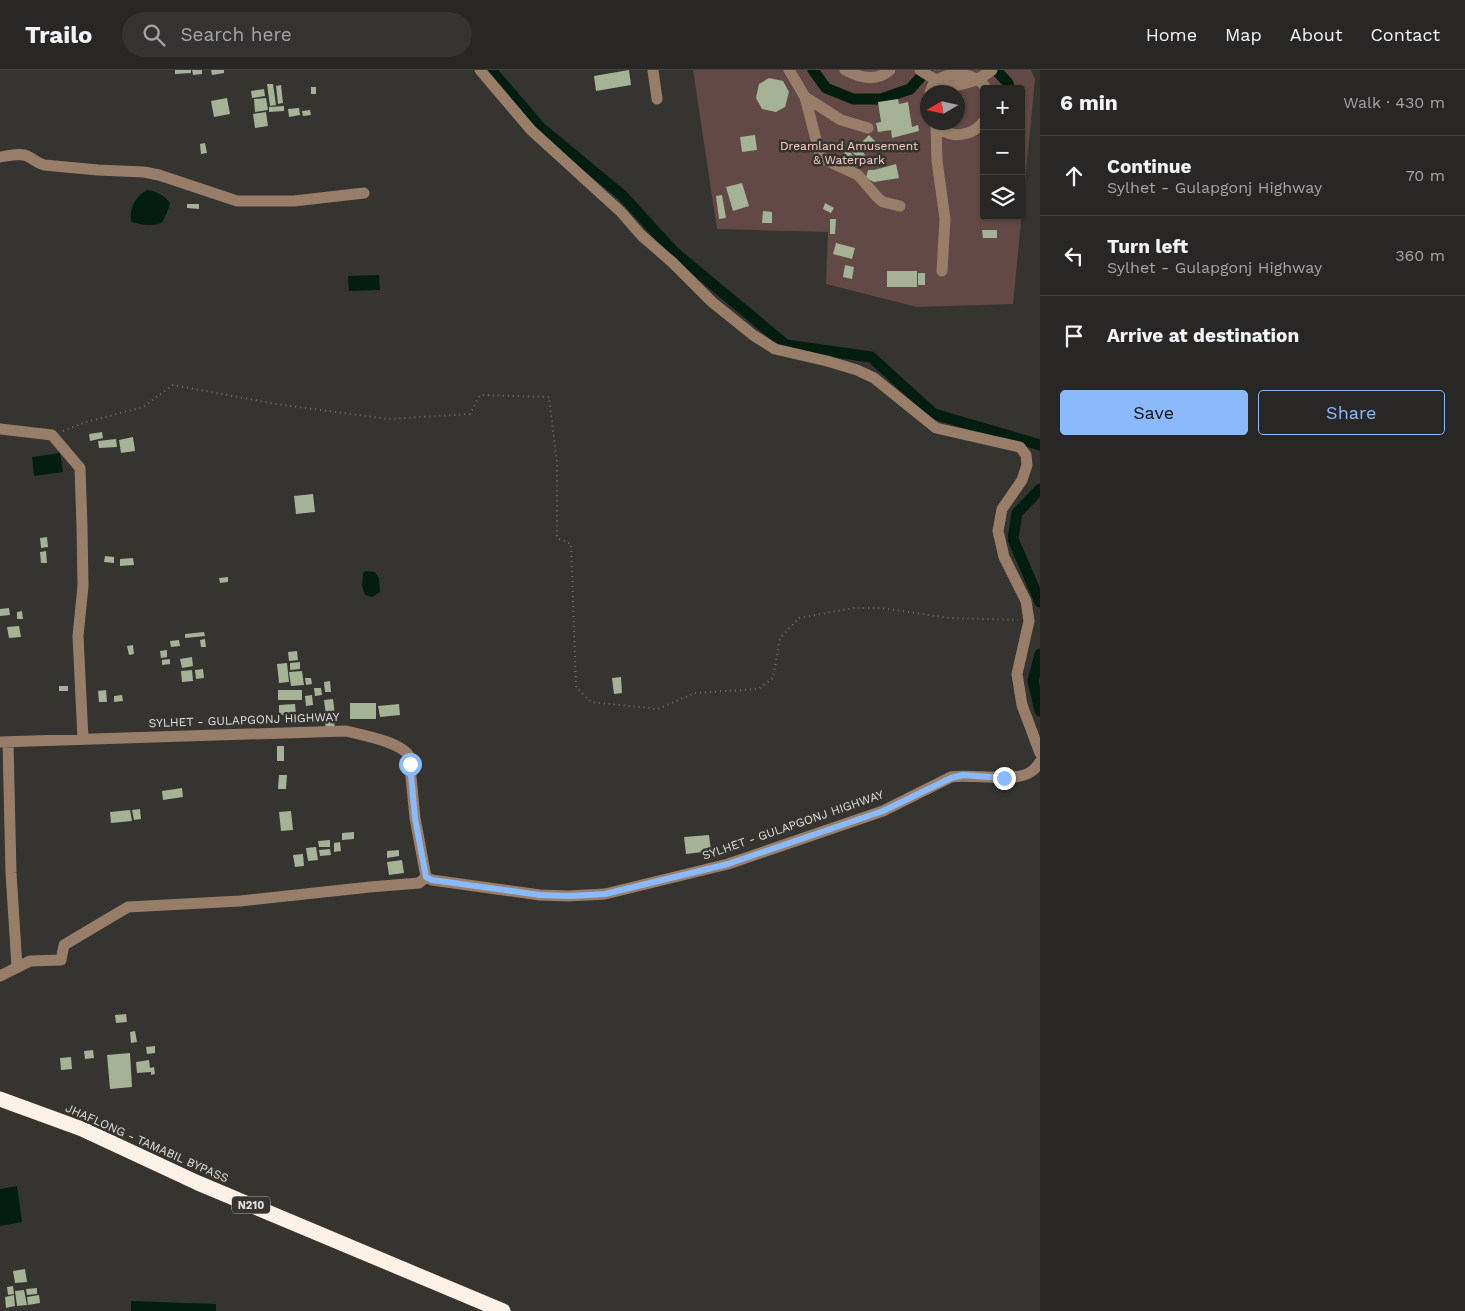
<!DOCTYPE html>
<meta charset="utf-8">
<style>
:root{--surface:#282725;--page:#343332;--text:#f1f3f6;--muted:#a5a5a7;--line:#444442;--accent:#8bbafc}
body{margin:0;font-family:"Work Sans",sans-serif;background:var(--page);color:var(--text)}
.controls{position:absolute;right:15px;top:15px;display:grid;overflow:hidden;border-radius:5px;box-shadow:0 1px 4px #0004}
.controls button{width:45px;height:45px;display:grid;place-items:center;padding:0;border:0;border-bottom:1px solid var(--line);background:var(--surface);color:var(--text);font:25px sans-serif}
.compass{position:absolute;left:920px;top:15px;width:45px;height:45px;border-radius:50%;background:var(--surface);box-shadow:0 1px 4px #0004;rotate:261deg}
.stop{position:absolute;width:15px;height:15px;margin:-11px;border:4px solid #8bbafc;border-radius:50%;background:#fff}
.stop.end{background:#8bbafc;border-color:#fff;box-shadow:0 1px 5px #0008}
.list{margin:0;padding:0;list-style:none}
h2{display:flex;justify-content:space-between;align-items:center;height:65px;margin:0;padding:0 20px;font-size:21px}
h2 small{font-size:16px;font-weight:400;color:var(--muted)}
.list li{display:grid;grid-template-columns:32px 1fr auto;gap:15px;align-items:center;box-sizing:border-box;height:80px;padding:0 20px;border-top:1px solid var(--line)}
.list b{display:block;font-size:19px;white-space:nowrap}
.list p{margin:0;font-size:16px;white-space:nowrap;color:var(--muted)}
.list em{font-size:16px;font-style:normal;color:var(--muted)}
.actions{display:flex;gap:10px;padding:15px 20px}
.actions a{flex:1;padding:11px 0;border:1px solid var(--accent);border-radius:5px;text-align:center;font-size:18px;color:var(--accent)}
.actions .main{background:var(--accent);color:#111}
.icon{flex:none;width:28px;height:28px;fill:none;stroke:currentColor;stroke-width:2;stroke-linecap:round;stroke-linejoin:round}
.map{position:relative;flex:none;width:1040px;height:1241px;overflow:hidden}
header{display:flex;align-items:center;gap:30px;box-sizing:border-box;height:70px;padding:0 25px;background:var(--surface);border-bottom:1px solid var(--line)}
header strong{font-size:24px}
nav{display:flex;gap:28px;margin-inline-start:auto;font-size:18px}
.search{width:350px;height:45px;background:var(--page);display:flex;align-items:center;gap:12px;box-sizing:border-box;padding:0 18px;border-radius:28px;color:var(--muted);font-size:19px}
main{display:flex}
aside{flex:1;background:var(--surface)}
.map>svg:first-child{display:block}
.green{fill:#624945;fill-rule:evenodd}
.water{fill:#041d11}
.lines{fill:none;stroke-linecap:round;stroke-linejoin:round}
.canal{stroke:#041d11;stroke-width:11}
.building{fill:#a6b296}
.path{stroke:#706f6d;stroke-width:2;stroke-dasharray:1 4;stroke-linecap:butt}
.minor{stroke:#987e68;stroke-width:11}
.highway{stroke:#fdf0e5;stroke-width:15}
.route{stroke:#8bbafc;stroke-width:6}
.labels{text-anchor:middle;dominant-baseline:central;stroke-width:5;stroke-linejoin:round;paint-order:stroke}
.shield{fill:#353431;stroke:#adacaa;stroke-width:1}
.shield-label{font-size:11px;font-weight:bold;fill:#e1e0de}
.park-label{font-size:12px;fill:#fecec6;stroke:#353431}
.street-label{font-size:12px;fill:#e1e0de;stroke:#353431}
</style>
<header>
<strong>Trailo</strong>
<div class="search"><svg class="icon" aria-label="search" viewBox="0 0 24 24"><circle cx="10" cy="10" r="6"/><path d="M15 15l6 6"/></svg>Search here</div>
<nav><a>Home</a><a>Map</a><a>About</a><a>Contact</a></nav>
</header>
<main>
<div class="map">
<svg width="1040" height="1241" viewBox="0 0 1040 1241">
<rect width="100%" height="100%" fill="#353431"/>
<!-- green -->
<path class="green" d="M693,0h338l4,9 -22,225 -96,3 -91,-23 2,-52 -111,-3zM984,19h37v127h-37zM928,22h30v30h-30z"/>
<!-- water -->
<path class="water" d="M147,120c9,1 18,6 23,13 -1,4 -5,16 -8,19 -3,5 -27,3 -31,-1 -2,-13 5,-25 16,-31z
M379,205l1,15 -31,1 -1,-15z
M60,383l3,19 -29,4 -2,-19z
M366,501l9,1 4,6 1,14 -8,5 -7,-2 -3,-9 1,-13z
M17,1116l5,36 -22,4v-37z
M131,1231l85,3v7h-85z"/>
<g class="lines">
<!-- canal -->
<path class="canal" d="M491,0l50,58 82,68 51,56 112,93 85,12 63,57 106,31
M813,0l13,18 27,11h28l29,-10 17,-19
M996,0l12,13 1,6
M1040,419l-23,24 -4,26 27,63
M1040,584l-7,27 7,30"/>
</g>
<!-- building -->
<path class="building" d="M175,0h16v3l-16,1z
M192,0h10v4l-9,1z
M211,0h13v3l-12,2z
M629,0l2,15 -35,6 -2,-15z
M769,8l14,3 6,11 -4,15 -9,5 -14,-3 -6,-11 3,-14z
M267,14h6l3,21 -6,1z
M281,15l2,18 -5,1 -2,-18z
M311,17h5v7h-5z
M264,19l1,7 -13,2 -1,-7z
M227,28l3,16 -16,3 -3,-16z
M266,28l2,12 -13,2 -1,-13z
M898,29l1,5 9,-2 4,25 6,-2 1,6 -27,7 -1,-8 -13,2 -2,-9 5,-1 -3,-20z
M284,36v5l-15,1v-5z
M299,38l1,7 -11,2 -1,-8z
M310,40l1,5 -8,1 -1,-5z
M266,42l2,14 -13,2 -2,-14z
M755,65l2,15 -15,2 -2,-15z
M869,65l6,6 -12,11 2,3 -5,5 -8,-8z
M205,73l2,10 -6,1 -1,-10z
M848,80l7,8 -4,3 -7,-8z
M896,94l3,14 -25,4 -8,-4 2,-8h6z
M742,113l7,23 -16,5 -7,-24z
M722,125l4,23 -7,1 -3,-23z
M825,133l9,5 -3,5 -8,-4z
M187,134h12v5l-12,-1z
M763,141l9,1v11h-10z
M830,149h6l-1,15h-5z
M982,160h15v8h-14z
M836,173l19,5 -3,11 -19,-5z
M845,195l9,2 -2,12 -9,-2z
M887,201h30v16h-30z
M918,203h7v12h-7z
M102,362l1,6 -13,3 -1,-7z
M133,367l2,14 -14,2 -2,-13z
M116,369l1,8 -18,1 -1,-7z
M313,424l2,18 -19,2 -2,-18z
M47,467l1,10 -7,1 -1,-10z
M46,481l1,12h-6l-1,-11z
M105,486l9,1v6l-10,-1z
M133,488l1,7 -14,1v-7z
M228,507v5l-8,1 -1,-5z
M9,538l1,7 -10,1v-7z
M22,541l1,8h-6v-7z
M19,556l2,11 -12,1 -2,-11z
M204,562l1,4 -20,2v-4z
M205,569l1,8h-5l-1,-7z
M179,570l1,6 -9,1 -1,-6z
M133,575l1,9 -5,1 -2,-9z
M167,580v7l-6,1 -1,-7z
M297,581l1,9 -9,1 -1,-9z
M192,587l1,9 -11,2 -2,-9z
M170,589v5l-8,1v-5z
M300,592v7l-10,1v-7z
M287,593l2,19 -10,1 -2,-19z
M203,599l1,9 -8,1 -1,-9z
M192,600l1,11 -11,1 -1,-11z
M302,601l2,14 -13,1 -2,-14z
M621,607l1,16 -8,1 -2,-16z
M305,608h6l1,6 -6,1z
M330,611l1,11h-6l-1,-10z
M59,616h9v5h-9z
M314,618h7l1,7 -7,1z
M106,620l1,12h-8l-1,-11z
M278,620h24v10h-24z
M122,625l1,6 -9,1v-6z
M312,625l1,10 -7,1 -1,-10z
M333,629l2,16 -9,1 -2,-16z
M350,633h26v16h-26z
M295,634l1,10 -17,1v-10z
M399,634l1,11 -20,2 -2,-11z
M334,651l1,8 -9,1 -1,-8z
M277,676h7v15h-7z
M279,705h8l-1,14h-8z
M182,718l1,9 -20,3 -1,-9z
M140,739l1,10 -7,1 -2,-10z
M130,740l2,11 -21,2 -1,-11z
M291,741l2,19 -12,1 -2,-19z
M354,762v7l-12,1v-7z
M709,765l2,16 -25,3 -2,-17z
M330,770v7h-11l-1,-6z
M340,772l1,9 -7,1v-9z
M316,777l2,13 -10,1 -2,-13z
M330,779l1,6 -11,1 -1,-6z
M399,780v6l-12,2v-7z
M303,784l1,12 -9,1 -2,-12z
M402,790l2,13 -15,2 -2,-13z
M126,944l1,8 -11,1 -1,-8z
M135,961l2,11 -6,1 -1,-11z
M155,976v7l-8,1 -1,-7z
M93,980l1,8 -9,1 -1,-8z
M130,983l2,34 -22,2 -3,-34z
M71,987l1,12 -11,1 -1,-12z
M149,990l1,8 4,-1 1,7 -4,1v-3l-14,1 -1,-11z
M25,1199l2,13 -12,1 -2,-12z
M13,1216l1,8 -6,1 -1,-8z
M37,1218v6l-10,1 -1,-6z
M24,1220l3,15 -10,1 -2,-15z
M14,1225l1,11 -9,2 -1,-11z
M39,1225l1,8 -12,2 -1,-8z"/>
<g class="lines">
<!-- path -->
<path class="path" d="M63,361l20,-8 60,-16 30,-22 103,19 112,15 82,-5 10,-19 69,2 8,66v75l14,6 5,143 15,15 67,7 37,-16 63,-4 15,-11 7,-40 19,-20 54,-10h29l67,10 69,2"/>
<!-- minor -->
<path class="minor" d="M480,0l51,60 90,82 20,23 32,28 39,39 41,33 22,14 52,12 30,9 17,8 62,50 84,19 6,8 1,10 -5,15 -20,29 -4,22 6,26 22,44 3,20 -12,53 5,31 18,48
M653,0l4,29
M789,0l16,27 36,23 27,8
M845,0c15,8 32,12 45,0
M920,0l27,17c19,-3 29,-5 45,-17
M930,22c1,-3 3,-7 5,-10 15,-12 41,-10 52,7
M805,27l15,58 6,5 32,15 20,23 5,4 17,4
M934,52c13,18 37,16 50,-1
M936,55l1,36 8,58 -3,52
M0,87c8,-1 22,-5 29,0 6,3 8,6 15,8l54,5 46,2 15,3 78,26h57l70,-8
M0,359l52,6 28,33 2,58 1,60 -5,50 5,103
M0,672l346,-11c16,4 55,11 63,25l6,62 11,59 6,3 108,15 28,1 37,-2 123,-30 155,-53 68,-34c22,-4 64,7 81,-6 3,-2 6,-6 8,-9
M8,672l3,131 6,94
M0,906l30,-15 31,-1 3,-15 64,-38 112,-6 130,-14 49,-4 7,-6"/>
<!-- highway -->
<path class="highway" d="M0,1029l82,30 116,54 305,128"/>
</g>
<g class="lines">
<!-- route -->
<path class="route" d="M410,694l5,54 11,59 6,3 108,15 28,1 37,-2 123,-30 155,-53 68,-33 12,-3 41,3"/>
</g>
<g class="labels">
<!-- shield labels -->
<rect class="shield" x="232" y="1126.5" width="38" height="17" rx="4"/>
<g class="shield-label">
<text x="251" y="1135">N210</text>
</g>
<!-- park labels -->
<g class="park-label">
<text x="849" y="76">Dreamland Amusement<tspan x="849" dy="14">&amp; Waterpark</tspan></text>
</g>
<!-- street labels -->
<g class="street-label">
<text transform="translate(244 650) rotate(-2)">SYLHET - GULAPGONJ HIGHWAY</text>
<text transform="translate(793 755) rotate(-19)">SYLHET - GULAPGONJ HIGHWAY</text>
<text transform="translate(147 1073) rotate(24)">JHAFLONG - TAMABIL BYPASS</text>
</g>
</g>
</svg>
<div class="controls">
<button>+</button>
<button>−</button>
<button><svg class="icon" aria-label="layers" viewBox="0 0 24 24"><path d="M12 4l9 5-9 5-9-5zM3 14l9 5 9-5"/></svg></button>
</div>
<svg class="compass" viewBox="-18 -18 36 36"><path d="M0-13l5 13h-10z" fill="#e53935"/><path d="M0 13l5-13h-10z" fill="#a5a5a7"/></svg>
<div class="stop" style="left:410px;top:694px"></div>
<div class="stop end" style="left:1004px;top:708px"></div>
</div>
<aside>
<h2>6 min<small>Walk · 430 m</small></h2>
<ul class="list">
<li><svg class="icon" aria-label="ahead" viewBox="0 0 24 24"><path d="M12 20V5M6 11l6-6 6 6"/></svg><div><b>Continue</b><p>Sylhet - Gulapgonj Highway</p></div><em>70 m</em></li>
<li><svg class="icon" aria-label="left" viewBox="0 0 24 24"><path d="M17 20v-9H6M10 6l-5 5 5 5"/></svg><div><b>Turn left</b><p>Sylhet - Gulapgonj Highway</p></div><em>360 m</em></li>
<li><svg class="icon" aria-label="arrive" viewBox="0 0 24 24"><path d="M6 21V4h12l-3 4 3 4H6"/></svg><div><b>Arrive at destination</b></div></li>
</ul>
<div class="actions"><a class="main">Save</a><a>Share</a></div>
</aside>
</main>
